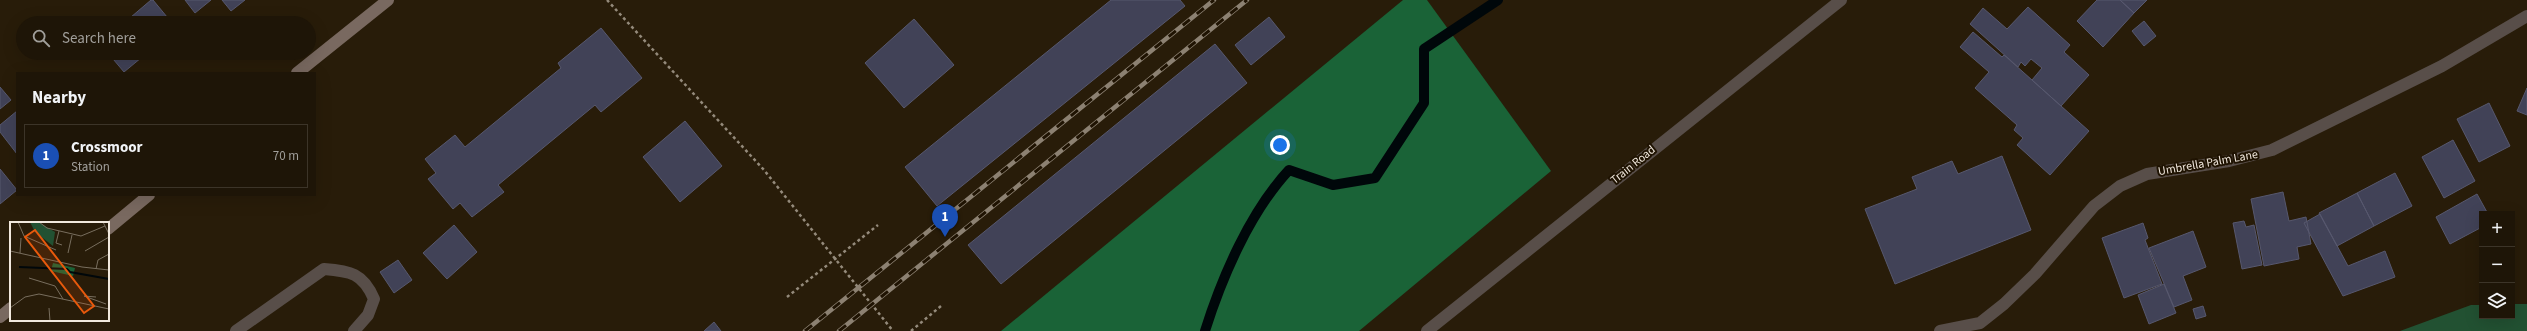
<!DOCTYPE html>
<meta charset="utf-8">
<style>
:root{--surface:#1e1507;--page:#2b2215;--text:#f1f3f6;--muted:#a19f9b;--line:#3c3428;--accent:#4bd49b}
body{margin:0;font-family:"Source Sans 3",sans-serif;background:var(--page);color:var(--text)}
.controls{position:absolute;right:12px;bottom:12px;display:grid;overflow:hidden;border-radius:0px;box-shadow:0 4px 16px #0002}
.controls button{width:36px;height:36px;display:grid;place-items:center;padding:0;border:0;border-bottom:1px solid var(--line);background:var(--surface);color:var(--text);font:20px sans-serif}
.you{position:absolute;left:1280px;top:145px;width:14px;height:14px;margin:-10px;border:3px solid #fff;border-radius:50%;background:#1a73e8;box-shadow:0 0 0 6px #1a73e833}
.badge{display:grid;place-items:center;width:26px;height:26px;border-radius:50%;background:var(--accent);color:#fff;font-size:13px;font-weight:700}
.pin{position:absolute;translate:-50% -33px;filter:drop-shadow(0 1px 2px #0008)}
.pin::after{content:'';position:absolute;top:21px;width:14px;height:12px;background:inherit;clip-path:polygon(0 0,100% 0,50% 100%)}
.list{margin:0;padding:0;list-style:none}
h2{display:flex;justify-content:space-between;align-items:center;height:52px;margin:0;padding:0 16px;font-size:17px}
h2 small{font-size:13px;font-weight:400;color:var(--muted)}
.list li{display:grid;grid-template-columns:26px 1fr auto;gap:12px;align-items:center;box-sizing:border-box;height:64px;margin:0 8px 8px;padding:0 8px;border:1px solid var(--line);border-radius:0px}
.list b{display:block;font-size:15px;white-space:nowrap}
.list p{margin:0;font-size:13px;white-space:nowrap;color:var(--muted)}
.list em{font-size:13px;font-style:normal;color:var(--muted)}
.icon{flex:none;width:22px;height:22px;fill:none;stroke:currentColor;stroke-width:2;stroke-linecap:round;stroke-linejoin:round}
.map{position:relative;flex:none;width:2527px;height:331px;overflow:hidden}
.search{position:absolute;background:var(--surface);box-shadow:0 4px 16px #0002;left:16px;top:16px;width:300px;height:44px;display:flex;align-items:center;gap:10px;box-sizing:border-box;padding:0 14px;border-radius:22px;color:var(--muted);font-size:15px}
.panel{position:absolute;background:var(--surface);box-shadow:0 4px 16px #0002;left:16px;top:72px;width:300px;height:124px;border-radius:0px}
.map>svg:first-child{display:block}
.green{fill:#225132}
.forest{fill:#1a6337}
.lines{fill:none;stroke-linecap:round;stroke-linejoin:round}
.stream{stroke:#00070a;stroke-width:10}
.building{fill:#414257;stroke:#57586e}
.path{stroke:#948a7b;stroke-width:2.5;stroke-dasharray:3 3;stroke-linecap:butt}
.lane{stroke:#584e49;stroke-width:12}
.street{stroke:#584e49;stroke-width:12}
.secondary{stroke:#796960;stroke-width:12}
.rail-casing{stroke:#8c8172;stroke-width:4.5}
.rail{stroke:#1f1302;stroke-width:3;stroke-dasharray:9;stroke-linecap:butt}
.labels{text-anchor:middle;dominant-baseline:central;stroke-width:4;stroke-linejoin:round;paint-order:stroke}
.street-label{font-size:12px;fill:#f1e8dd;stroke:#1f1302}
.inset-river{fill:none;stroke:#00070a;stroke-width:2}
.inset-road{fill:none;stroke:#786e5e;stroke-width:1}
.view{fill:#e8590c;fill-opacity:0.15;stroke:#e8590c;stroke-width:2}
.inset-edge{fill:none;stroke:#f1e8dd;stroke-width:2}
</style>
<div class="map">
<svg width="2527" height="331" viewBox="0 0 2527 331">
<rect width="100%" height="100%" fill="#281c09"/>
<!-- green -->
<path class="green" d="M2512,304h15v27h-127l71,-26h11v11h30z"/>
<!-- forest -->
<path class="forest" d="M1403,0h24l124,171 -192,160h-358z"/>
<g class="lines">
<!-- stream -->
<path class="stream" d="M1205,331c17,-54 45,-119 84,-161l44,15 42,-7 49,-75v-54l74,-49"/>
</g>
<!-- building -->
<path class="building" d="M153,0l19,23h-48l27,-23z
M185,0h26l-16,13z
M222,0h23l-14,11z
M1111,0h69l5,6 -248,200 -32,-39z
M2097,0h23l14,13 -31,34 -26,-26z
M2120,0h27l-13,13z
M2028,7l42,38 -6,7 25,23 -28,31 -29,-26 10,-12 -11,-9 -6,7 -4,-4 -3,5 -48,-43 13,-16 24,21z
M1269,17l16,20 -34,28 -16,-20z
M914,19l40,46 -50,43 -39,-45z
M2144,21l12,15 -12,10 -12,-15z
M601,28l41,50 -41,34 -6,-7 -97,80 6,7 -32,25 -12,-14 -7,6 -25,-30 8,-6 -11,-14 30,-24 10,12 96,-79 -3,-5z
M1973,32l29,25 2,-2 85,76 -39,44 -33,-30 6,-7 -9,-8 3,-5 -42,-37 14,-16 -29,-25z
M1215,44l32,39 -246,201 -33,-39z
M108,53h39l-23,19z
M0,87l11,13 -11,9z
M2527,88v27l-10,-4z
M2489,103l21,43 -31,16 -22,-43z
M17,111v43l-17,-22v-7z
M685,121l37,45 -42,36 -37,-45z
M2453,140l22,41 -31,17 -22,-41z
M2002,156l29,74 -136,54 -30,-75 52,-20 -5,-12 40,-16 6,13z
M0,169l17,21 -17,14z
M2395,173l17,33 -38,20 -17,-33z
M2283,192l6,29 17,-4 5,27 -14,3 2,12 -35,7 -13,-67z
M2357,193l17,33 -37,20 -18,-33z
M2477,194l11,20h-6v13l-32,17 -14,-27z
M2320,214l28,52 37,-15 10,26 -52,19 -39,-73z
M2244,221l2,6 8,-2 8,40 -20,4 -9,-46z
M2143,223l5,15 -3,2 17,44 -38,14 -22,-60z
M454,225l23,27 -30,27 -24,-26z
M2193,231l13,36 -23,9 9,24 -18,7 -25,-59z
M398,260l14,20 -18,13 -14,-21z
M2164,284l12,29 -27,11 -11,-29z
M2203,306l3,10 -10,3 -3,-10z
M714,322l7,9h-17z"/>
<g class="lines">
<!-- path -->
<path class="path" d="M607,0l157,170 129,161
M787,297l91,-72
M911,331l30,-25"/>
<!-- lane -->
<path class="lane" d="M236,331l88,-62c26,2 39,4 50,30l-6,16 -14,16"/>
<!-- street -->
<path class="street" d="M1427,331l414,-331
M1940,331l40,-8 24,-19 31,-30 59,-68 26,-20 27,-12 82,-13 43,-11 170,-84 85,-50"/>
<!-- secondary -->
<path class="secondary" d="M297,73l91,-73
M108,229l41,-34
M0,317l11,-9"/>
<defs>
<path id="rail" d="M805,331l409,-331
M839,331l408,-331"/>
</defs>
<!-- rail casing -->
<use href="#rail" class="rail-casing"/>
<!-- rail -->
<use href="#rail" class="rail"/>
</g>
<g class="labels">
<!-- street labels -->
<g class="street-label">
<text transform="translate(2208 163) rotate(-10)">Umbrella Palm Lane</text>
<text transform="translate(1633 165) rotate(-39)">Train Road</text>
</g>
</g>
<!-- overview -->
<g transform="translate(10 222)">
<rect width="99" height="99" fill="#281c09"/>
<path d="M20,0h8l17,10 -2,14 -18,-14z" fill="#225132"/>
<path d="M43,41l22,5 -2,8 -22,-5z" fill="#1a6337"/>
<path class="inset-river" d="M9,45l48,2 3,3 39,7"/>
<path class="inset-road" d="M8,0l6,14 32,14M29,0l8,6 34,8 24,-10M93,0l6,12M49,9l-3,12 6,2M0,29l72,16 27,3M75,29l24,-14M10,31l1,-15M58,31l4,-18M86,47l2,-9 11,-6M19,56l26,8 8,13M86,75l-12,-1 22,8M0,86l15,-11 14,-3 70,15M39,86l1,13M74,99h14"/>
<path class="view" d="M25,8l59,76 -10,7 -59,-76z"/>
<rect width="99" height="99" class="inset-edge"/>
</g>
</svg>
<div class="controls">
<button>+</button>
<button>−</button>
<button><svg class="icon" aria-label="layers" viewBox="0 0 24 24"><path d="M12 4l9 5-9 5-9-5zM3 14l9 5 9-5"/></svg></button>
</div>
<div class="you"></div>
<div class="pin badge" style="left:945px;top:237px;background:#1a4fb4">1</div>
<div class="search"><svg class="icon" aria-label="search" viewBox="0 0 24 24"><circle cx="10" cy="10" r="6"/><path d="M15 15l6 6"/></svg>Search here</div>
<section class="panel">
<h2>Nearby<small></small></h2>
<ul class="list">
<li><span class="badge" style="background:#1a4fb4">1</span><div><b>Crossmoor</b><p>Station</p></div><em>70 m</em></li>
</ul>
</section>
</div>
